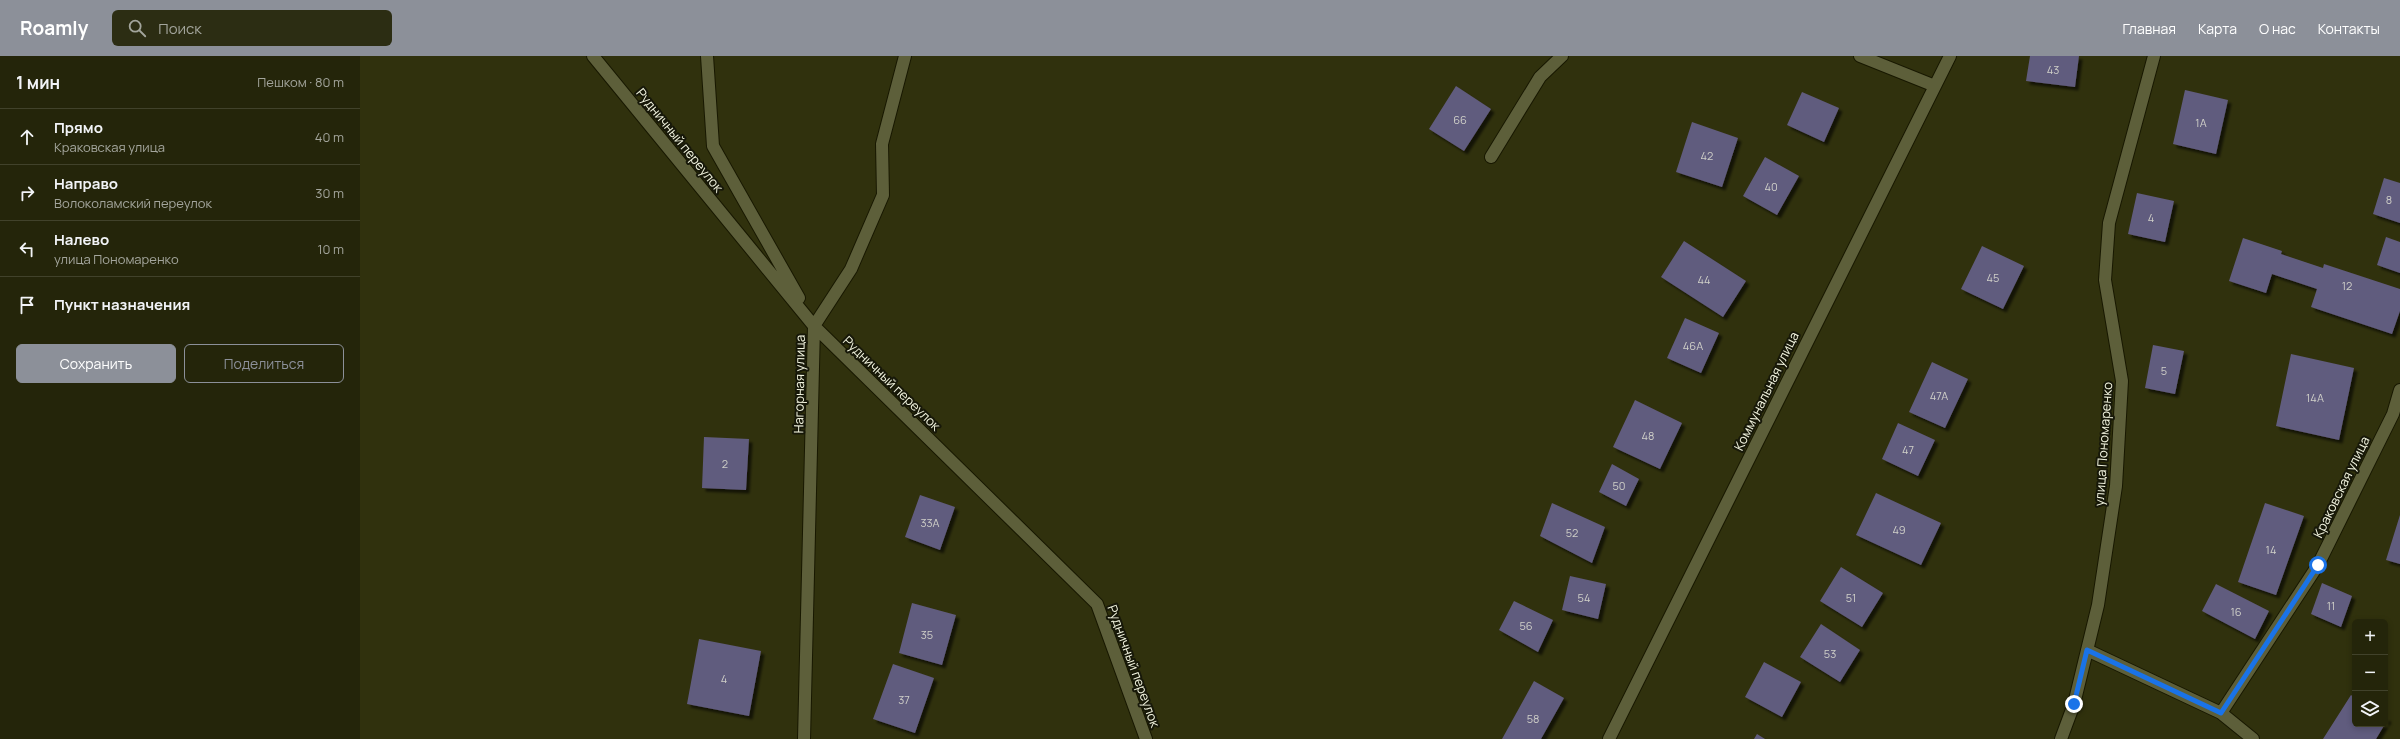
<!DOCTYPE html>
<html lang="ru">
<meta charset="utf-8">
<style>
:root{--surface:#24250a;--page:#2c2d13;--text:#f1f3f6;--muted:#a3a59c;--line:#41422b;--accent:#8c9099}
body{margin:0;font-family:Manrope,sans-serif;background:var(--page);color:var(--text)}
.controls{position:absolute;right:12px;bottom:12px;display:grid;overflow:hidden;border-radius:6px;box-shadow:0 2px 6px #0003}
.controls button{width:36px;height:36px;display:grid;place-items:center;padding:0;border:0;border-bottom:1px solid var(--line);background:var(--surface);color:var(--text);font:20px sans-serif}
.stop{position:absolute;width:12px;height:12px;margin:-9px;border:3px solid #1a73e8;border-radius:50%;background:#fff}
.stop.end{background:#1a73e8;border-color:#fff;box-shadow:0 1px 4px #0008}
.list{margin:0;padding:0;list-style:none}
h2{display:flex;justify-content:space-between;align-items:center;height:52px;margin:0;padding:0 16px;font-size:17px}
h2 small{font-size:13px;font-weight:400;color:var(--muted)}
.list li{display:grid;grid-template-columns:26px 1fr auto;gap:12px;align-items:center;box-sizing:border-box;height:56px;padding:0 16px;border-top:1px solid var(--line)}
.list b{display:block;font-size:15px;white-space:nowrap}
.list p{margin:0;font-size:13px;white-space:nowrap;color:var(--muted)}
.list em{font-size:13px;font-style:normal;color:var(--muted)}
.actions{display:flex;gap:8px;padding:12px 16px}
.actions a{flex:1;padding:9px 0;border:1px solid var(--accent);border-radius:6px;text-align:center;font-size:14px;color:var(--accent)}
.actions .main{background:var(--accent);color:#fff}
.icon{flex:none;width:22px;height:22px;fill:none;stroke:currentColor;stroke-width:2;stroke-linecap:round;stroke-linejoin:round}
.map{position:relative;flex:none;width:2040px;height:683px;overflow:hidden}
header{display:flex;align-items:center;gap:24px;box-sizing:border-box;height:56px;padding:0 20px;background:var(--accent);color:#fff}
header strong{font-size:19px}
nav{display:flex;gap:22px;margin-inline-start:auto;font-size:14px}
.search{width:280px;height:36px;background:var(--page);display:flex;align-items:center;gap:10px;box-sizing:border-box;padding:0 14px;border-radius:6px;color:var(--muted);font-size:15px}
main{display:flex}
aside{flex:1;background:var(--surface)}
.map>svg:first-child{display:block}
.building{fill:#615b7e;filter:url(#shadow)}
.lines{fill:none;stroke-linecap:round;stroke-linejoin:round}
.minor-casing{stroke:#181800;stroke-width:14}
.minor{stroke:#5d5f3a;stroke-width:12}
.route{stroke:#1a73e8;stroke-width:5}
.labels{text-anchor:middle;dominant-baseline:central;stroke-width:4;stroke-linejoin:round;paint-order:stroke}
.number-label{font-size:11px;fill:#cfcfc8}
.street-label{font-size:13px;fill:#f4f6e1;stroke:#171809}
</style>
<header>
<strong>Roamly</strong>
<div class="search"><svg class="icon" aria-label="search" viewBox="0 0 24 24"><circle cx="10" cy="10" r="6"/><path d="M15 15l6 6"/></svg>Поиск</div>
<nav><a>Главная</a><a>Карта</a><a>О нас</a><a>Контакты</a></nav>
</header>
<main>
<aside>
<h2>1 мин<small>Пешком · 80 m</small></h2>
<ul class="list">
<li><svg class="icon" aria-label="ahead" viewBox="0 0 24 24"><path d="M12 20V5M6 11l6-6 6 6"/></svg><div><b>Прямо</b><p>Краковская улица</p></div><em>40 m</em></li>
<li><svg class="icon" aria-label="right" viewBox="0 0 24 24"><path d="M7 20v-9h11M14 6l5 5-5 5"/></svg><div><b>Направо</b><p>Волоколамский переулок</p></div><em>30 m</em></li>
<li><svg class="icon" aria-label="left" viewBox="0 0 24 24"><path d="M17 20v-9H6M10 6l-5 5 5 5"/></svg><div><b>Налево</b><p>улица Пономаренко</p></div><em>10 m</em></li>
<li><svg class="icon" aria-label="arrive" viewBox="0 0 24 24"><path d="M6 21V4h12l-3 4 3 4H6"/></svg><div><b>Пункт назначения</b></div></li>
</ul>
<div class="actions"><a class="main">Сохранить</a><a>Поделиться</a></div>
</aside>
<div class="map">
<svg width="2040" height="683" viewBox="0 0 2040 683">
<defs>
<filter id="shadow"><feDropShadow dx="3.5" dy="3.5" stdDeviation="1" flood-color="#0009"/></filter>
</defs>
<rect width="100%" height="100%" fill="#30310d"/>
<!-- building -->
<path class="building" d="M1670,0h49l-4,31 -49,-6z
M1096,30l35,23 -27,42 -35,-22z
M1825,34l43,10 -12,54 -43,-10z
M1442,36l37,16 -15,34 -37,-17z
M1332,66l46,16 -16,49 -46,-15z
M1405,101l34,19 -22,39 -34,-19z
M2024,122l16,5v40l-27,-9z
M1777,137l37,8 -9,41 -37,-8z
M2026,181l14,5v31l-23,-8z
M1883,182l39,13 -1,3 42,14 1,-4 76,25v22l-8,23 -81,-27 6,-18 -45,-15 -6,19 -37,-12z
M1324,185l62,40 -23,36 -62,-40z
M1622,190l42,20 -21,43 -42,-20z
M1325,262l34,15 -18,40 -34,-15z
M1793,289l31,6 -9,43 -30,-6z
M1931,298l63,14 -15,72 -63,-14z
M1572,306l36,17 -23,49 -36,-16z
M1275,344l47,23 -22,46 -47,-22z
M1538,367l37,17 -17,36 -36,-17z
M344,381l45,2 -3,51 -44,-2z
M1252,408l27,15 -13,27 -27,-14z
M1516,437l65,30 -20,42 -65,-30z
M560,439l35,12 -15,43 -35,-13z
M1192,447l53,24 -13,36 -52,-27z
M1905,447l39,13 -28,79 -38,-13z
M2040,459v49l-14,-4z
M1481,511l42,26 -21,34 -42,-26z
M1210,520l36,8 -8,35 -36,-9z
M1962,527l30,13 -11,31 -30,-13z
M1856,528l53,27 -14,28 -53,-28z
M1154,545l39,19 -15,32 -39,-22z
M552,547l44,12 -14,50 -43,-12z
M1461,568l39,26 -20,32 -40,-25z
M339,583l62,12 -12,65 -62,-12z
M1404,606l37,20 -19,35 -37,-20z
M533,608l41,14 -19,55 -42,-14z
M1174,625l30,17 -23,41h-39z
M1991,639l4,3v26h30v-7l3,2 -12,20h-53z
M1397,678l8,5h-11z"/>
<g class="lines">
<defs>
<path id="minor" d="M233,0l221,270 283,278 49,135
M347,0l6,90 86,152
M1500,0l75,30
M1131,101l49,-80 22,-21
M454,270l37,-57 32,-74 -1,-51 23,-88
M1727,594l134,63 32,26
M1861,657l97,-148 75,-151 7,-24
M444,683l10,-413 -3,-5
M1249,683l341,-683
M1701,683l13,-35 24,-99 18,-119 6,-105 -17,-101 4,-57 45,-167"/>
</defs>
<!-- minor casing -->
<use href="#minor" class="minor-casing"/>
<!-- minor -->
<use href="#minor" class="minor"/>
</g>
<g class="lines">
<!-- route -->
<path class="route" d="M1714,648l13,-54 134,63 97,-148"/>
</g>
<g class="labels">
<!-- number labels -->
<g class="number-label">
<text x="1693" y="13">43</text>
<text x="1100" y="63">66</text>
<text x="1841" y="66">1А</text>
<text x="1347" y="99">42</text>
<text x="1411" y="130">40</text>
<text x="2029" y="143">8</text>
<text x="1791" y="161">4</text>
<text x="1633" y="221">45</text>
<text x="1344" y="223">44</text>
<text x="1987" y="229">12</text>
<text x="1333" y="289">46А</text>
<text x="1804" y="314">5</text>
<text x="1579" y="339">47А</text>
<text x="1955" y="341">14А</text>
<text x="1288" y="379">48</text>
<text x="1548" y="393">47</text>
<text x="365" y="407">2</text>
<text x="1259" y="429">50</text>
<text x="570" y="466">33А</text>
<text x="1539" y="473">49</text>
<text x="1212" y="476">52</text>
<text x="1911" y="493">14</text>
<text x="1224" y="541">54</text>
<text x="1491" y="541">51</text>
<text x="1971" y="549">11</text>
<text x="1876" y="555">16</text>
<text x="1166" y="569">56</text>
<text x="567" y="578">35</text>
<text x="1470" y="597">53</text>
<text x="364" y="622">4</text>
<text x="544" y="643">37</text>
<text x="1173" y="662">58</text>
</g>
<!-- street labels -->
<g class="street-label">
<text transform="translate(320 84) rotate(51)">Рудничный переулок</text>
<text transform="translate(532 327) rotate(44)">Рудничный переулок</text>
<text transform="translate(439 328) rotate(-89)">Нагорная улица</text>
<text transform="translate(1406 335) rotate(-64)">Коммунальная улица</text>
<text transform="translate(1743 388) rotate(-86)">улица Пономаренко</text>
<text transform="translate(1981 431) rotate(-64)">Краковская улица</text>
<text transform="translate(774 610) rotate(70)">Рудничный переулок</text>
</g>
</g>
</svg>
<div class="controls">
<button>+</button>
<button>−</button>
<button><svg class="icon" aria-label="layers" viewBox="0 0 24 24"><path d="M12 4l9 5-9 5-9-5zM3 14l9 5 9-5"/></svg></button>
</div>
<div class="stop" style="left:1958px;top:509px"></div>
<div class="stop end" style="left:1714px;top:648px"></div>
</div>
</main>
